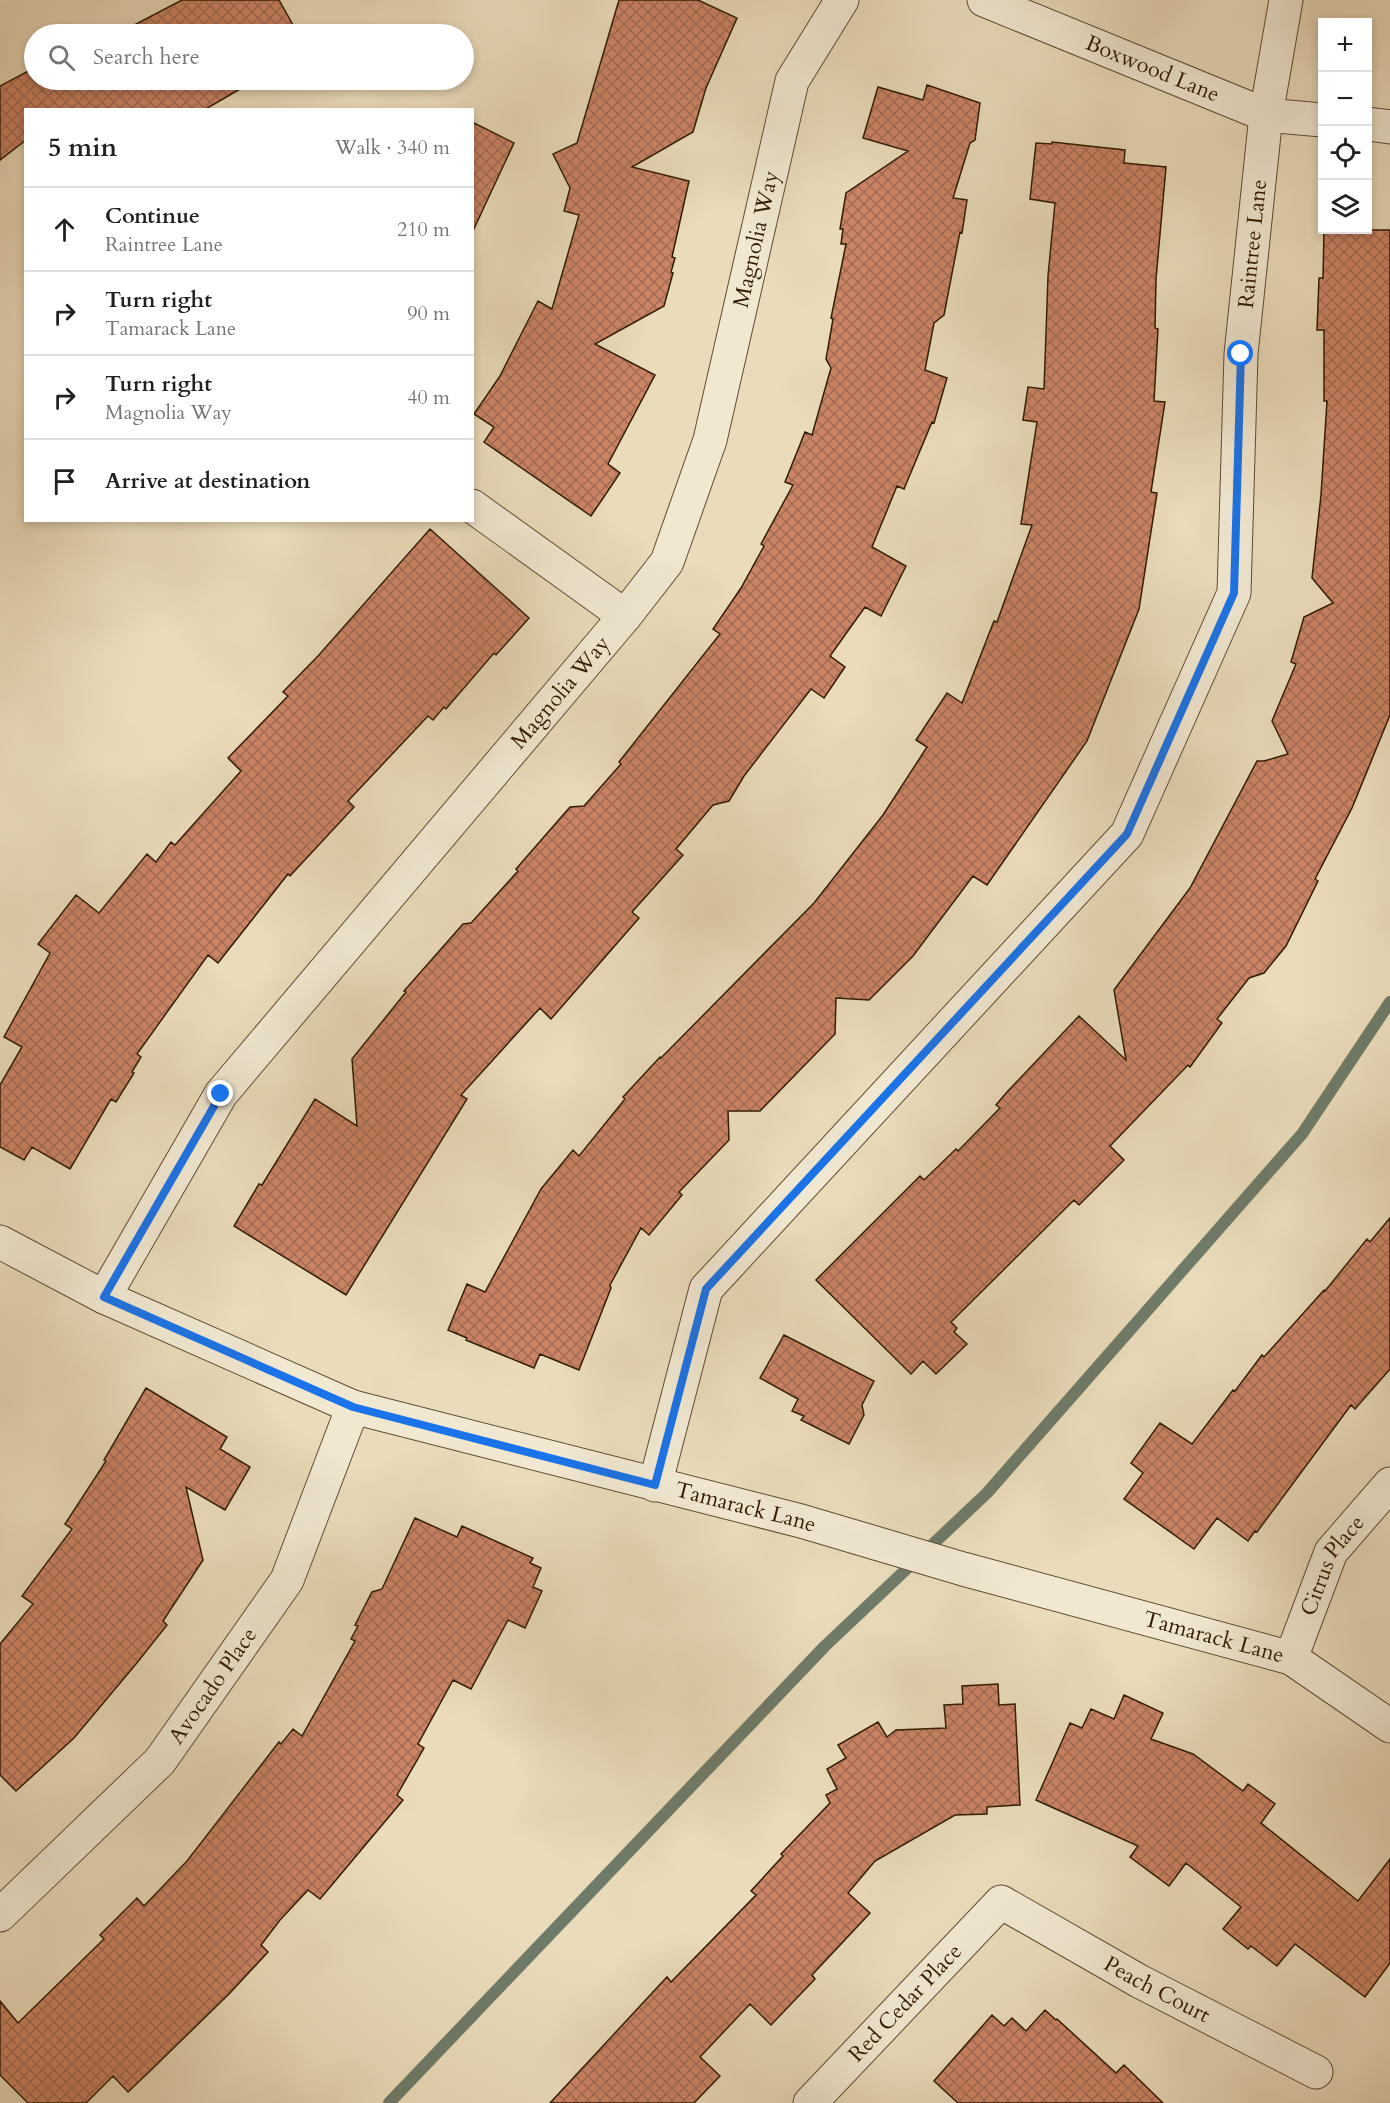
<!DOCTYPE html>
<meta charset="utf-8">
<style>
:root{--surface:#fff;--page:#f2f2f2;--text:#202124;--muted:#757577;--line:#e0e0e0}
body{margin:0;font-family:Cardo,serif;background:var(--page);color:var(--text)}
.controls{position:absolute;right:18px;top:18px;display:grid;overflow:hidden;border-radius:0px;box-shadow:0 3px 9px #0003}
.controls button{width:54px;height:54px;display:grid;place-items:center;padding:0;border:0;border-bottom:2px solid var(--line);background:var(--surface);color:var(--text);font:30px sans-serif}
.stop{position:absolute;width:18px;height:18px;margin:-14px;border:4px solid #1a73e8;border-radius:50%;background:#fff}
.stop.end{background:#1a73e8;border-color:#fff;box-shadow:0 2px 6px #0008}
.list{margin:0;padding:0;list-style:none}
h2{display:flex;justify-content:space-between;align-items:center;height:78px;margin:0;padding:0 24px;font-size:26px}
h2 small{font-size:20px;font-weight:400;color:var(--muted)}
.list li{display:grid;grid-template-columns:39px 1fr auto;gap:18px;align-items:center;box-sizing:border-box;height:84px;padding:0 24px;border-top:2px solid var(--line)}
.list b{display:block;font-size:22px;white-space:nowrap}
.list p{margin:0;font-size:20px;white-space:nowrap;color:var(--muted)}
.list em{font-size:20px;font-style:normal;color:var(--muted)}
.icon{flex:none;width:33px;height:33px;fill:none;stroke:currentColor;stroke-width:2;stroke-linecap:round;stroke-linejoin:round}
.map{position:relative;flex:none;width:1390px;height:2103px;overflow:hidden}
.search{position:absolute;background:var(--surface);box-shadow:0 3px 9px #0003;left:24px;top:24px;width:450px;height:66px;display:flex;align-items:center;gap:15px;box-sizing:border-box;padding:0 21px;border-radius:33px;color:var(--muted);font-size:22px}
.panel{position:absolute;background:var(--surface);box-shadow:0 3px 9px #0003;left:24px;top:108px;width:450px;height:414px;border-radius:0px}
.map>svg:first-child{display:block}
.lines{fill:none;stroke-linecap:round;stroke-linejoin:round}
.stream{stroke:#6f7b69;stroke-width:12}
.building{fill:url(#building-cross-hatch);stroke:#311c02;stroke-width:1.5}
.minor-casing{stroke:#5f4c30;stroke-width:35}
.minor{stroke:#f1e8d2;stroke-width:33}
.route{stroke:#1a73e8;stroke-width:8}
.labels{text-anchor:middle;dominant-baseline:central;stroke-width:6;stroke-linejoin:round;paint-order:stroke}
.street-label{font-size:22px;fill:#311c02;stroke:#f1e8d2}
</style>
<div class="map">
<svg width="1390" height="2103" viewBox="0 0 1390 2103">
<defs>
<pattern id="building-cross-hatch" width="8" height="8" patternUnits="userSpaceOnUse" patternTransform="scale(1.5)"><rect width="8" height="8" fill="#ca8466"/><path d="M0 0l8 8M0 8l8-8" fill="none" stroke="#a56b52"/></pattern>
</defs>
<rect width="100%" height="100%" fill="#eadbba"/>
<filter id="stains"><feTurbulence type="fractalNoise" baseFrequency=".00333" numOctaves="4"/><feColorMatrix values="0 0 0 0 .2 0 0 0 0 .09 0 0 0 0 .02 0 0 0 .5 -.17"/></filter>
<radialGradient id="worn" r=".72"><stop offset=".6" stop-color="#630" stop-opacity="0"/><stop offset="1" stop-color="#630" stop-opacity=".3"/></radialGradient>
<g class="lines">
<!-- stream -->
<path class="stream" d="M389,2103l436,-457 162,-153 315,-359 88,-132"/>
</g>
<!-- building -->
<path class="building" d="M182,0h97l19,34h-181z
M619,0h79l39,18 -31,70 -13,44 -61,35 57,14 -17,76 3,1 -4,14 2,1 -9,33 -69,38 60,31 -47,89 12,9 -29,43 -107,-74 10,-15 -20,-13 26,-38 38,-75 14,8 27,-94 -15,-4 6,-23 -17,-34 24,-11z
M34,68v12h203l5,8 -38,22h-178v30l-26,20v-74z
M927,85l53,18 -5,37 -5,3 -17,55 14,2 -5,33 -2,-1 -16,83 -10,8 -9,47 22,8 -13,45 -2,-1 -28,67 -7,-3 -25,61 34,19 -25,50 -16,-9 -35,49 15,11 -21,31 -13,-9 -67,87 -15,25 -16,4 -37,44 7,6 -51,57 7,6 -88,101 -11,-11 -79,87 6,4 -121,196 -112,-69 25,-42 3,1 53,-86 42,27 -5,-67 54,-67 -2,-1 59,-67 8,-1 47,-52 -2,-2 54,-62 14,-1 37,-42 -2,-2 101,-128 -7,-5 28,-41 23,-42 -3,-2 32,-59 -8,-3 20,-50 7,3 19,-67 -5,-9 7,-40 -2,-1 15,-74h-5l2,-15h-3l6,-36 62,-42 -45,-13 15,-51 45,13z
M472,122l42,21 -42,90z
M1052,142l73,8 -1,13 42,4 -10,112 -1,49 3,1 -4,72 11,1 -14,90 6,1 -18,116 -52,132 -100,144 -14,-9 -60,80 -44,44 -33,-2 -1,36 -75,77h-32l1,29 -50,52 3,3 -33,40 -8,-7 -31,57 1,3 -32,82 -39,-16 -6,14 -68,-28 1,-2 -19,-8 19,-46 18,8 56,-103 32,-39 6,6 46,-57 -2,-2 37,-40 1,1 153,-155 69,-88 44,-68 -11,-7 31,-47 15,10 32,-82 3,1 35,-97 -11,-1 16,-102 -14,-2 5,-33 16,2 4,-113 7,-73 -25,-4 6,-56 16,1z
M1324,230h66v485l-38,93 -37,71 3,2 -32,65 -22,27 -15,5 -32,41 5,4 -32,44 -2,-2 -78,81 14,14 -45,45 -5,-5 -123,122 6,6 -3,4 13,12 -31,30 -13,-13 -12,13 -95,-94 104,-104 4,4 32,-31 2,2 42,-43 -4,-3 11,-13 72,-76 47,44 -12,-70 76,-102 67,-127h7l24,-7 -16,-33 24,-57 -5,-2 13,-45 29,-14 -21,-25 9,-83 6,-94h-3v-71h-7l2,-52h4z
M430,529l99,89 -33,37 -2,-2 -48,56 -2,-2 -11,13 -5,-4 -80,85 6,6 -64,69 -2,-2 -70,89 -10,-8 -71,99 4,3 -9,15 2,1 -18,29 -5,-3 -41,70 -38,-22 -8,13 -24,-13v-62l22,-38 -18,-10 46,-84 -12,-9 38,-49 23,18 48,-59 9,8 15,-20 4,3 66,-74 -13,-13 60,-62 -5,-4 35,-36z
M1390,1218v151l-35,40 -4,-4 -94,127 -2,-1 -7,10 -31,-23 -23,31 -70,-50 19,-26 -12,-10 29,-40 32,21 41,-54 2,1 27,-36 2,2 60,-67 1,1 42,-52 3,3z
M784,1335l90,46 -12,24 2,10 -15,29 -48,-24 3,-4 -12,-5 6,-12 -38,-21z
M146,1388l81,49 -7,12 30,18 -25,43 -39,-23 17,73 -40,61 4,4 -31,39 -62,74 -58,53 -16,-16v-131l33,-40 -11,-8 50,-67 -7,-5 41,-63 -2,-1z
M415,1518l42,19 5,-11 71,32 -3,5 11,5 -8,19 9,4 -17,37 -17,-8 -37,69 -18,-9 -35,64 6,4 -27,47 6,5 -83,99 -12,-9 -28,30 -19,25 7,7 -39,42 -80,78 -21,20 -15,-16 -27,27h-58l-28,-28v-74l18,22 86,-84 -4,-4 37,-37 7,8 43,-45 92,-119 2,2 12,-15 9,7 53,-95 -4,-2 7,-13 -3,-1 17,-33 10,-3z
M998,1684l1,21 16,-1 5,101 -33,2v7l-32,1 -80,46 -27,32 22,20 -58,62 3,4 -44,46 -21,-21 -50,53 20,19 -26,27h-144l117,-126 4,5 85,-87 -5,-4 32,-35 -2,-2 49,-51 -4,-8 11,-6 -10,-20 19,-11 -8,-13 40,-23 9,15 9,-7 50,-2 -2,-23 19,-1 -1,-18z
M1124,1695l39,18 -12,26 42,15 50,37 5,-7 27,20 -14,19 97,78 32,-42v104l-25,34 -70,-53 -18,22 -26,-20 -3,3 -25,-20 18,-22 -55,-44 -17,23 -39,-29 8,-11 -102,-46 34,-77 12,5 9,-19 23,10z
M1045,2010l11,10 1,-1 59,54 8,-8 39,38h-205l-24,-22 58,-66 12,11 8,-8 14,13z"/>
<g class="lines">
<defs>
<g id="minor">
<path id="s1" d="M984,0l282,115 56,5"/>
<path d="M1368,124l22,3"/>
<path d="M472,506l153,110"/>
<path id="s2" d="M0,1242l104,55 249,110 448,114 162,48 328,89 99,68"/>
<path id="s3" d="M104,1297l117,-203 404,-478 42,-54 43,-122 82,-359 50,-81"/>
<path id="s4" d="M655,1485l51,-196 421,-455 107,-241 7,-239 25,-239 20,-115"/>
<path id="s5" d="M1291,1658l40,-106 59,-68"/>
<path id="s6" d="M0,1915l160,-154 127,-181 66,-173"/>
<path id="s7" d="M810,2103l191,-201 138,79 177,91"/>
</g>
</defs>
<!-- minor casing -->
<use href="#minor" class="minor-casing"/>
<!-- minor -->
<use href="#minor" class="minor"/>
</g>
<g class="lines">
<!-- route -->
<path class="route" d="M221,1094l-117,203 249,110 302,78 51,-196 421,-455 107,-241 7,-239"/>
</g>
<g class="labels">
<!-- street labels -->
<g class="street-label">
<text stroke="none"><textPath href="#s1" startOffset="182">Boxwood Lane</textPath></text>
<text stroke="none"><textPath href="#s3" startOffset="1264">Magnolia Way</textPath></text>
<text stroke="none"><textPath href="#s4" startOffset="1436">Raintree Lane</textPath></text>
<text stroke="none"><textPath href="#s3" startOffset="760">Magnolia Way</textPath></text>
<text stroke="none"><textPath href="#s2" startOffset="795">Tamarack Lane</textPath></text>
<text stroke="none"><textPath href="#s5" startOffset="102">Citrus Place</textPath></text>
<text stroke="none"><textPath href="#s2" startOffset="1281">Tamarack Lane</textPath></text>
<text stroke="none"><textPath href="#s6" startOffset="314">Avocado Place</textPath></text>
<text stroke="none"><textPath href="#s7" startOffset="456">Peach Court</textPath></text>
<text stroke="none"><textPath href="#s7" startOffset="138">Red Cedar Place</textPath></text>
</g>
</g>
<rect width="100%" height="100%" filter="url(#stains)"/>
<rect width="100%" height="100%" fill="url(#worn)"/>
</svg>
<div class="controls">
<button>+</button>
<button>−</button>
<button><svg class="icon" aria-label="locate" viewBox="0 0 24 24"><circle cx="12" cy="12" r="6"/><path d="M12 2v4M12 18v4M2 12h4M18 12h4"/></svg></button>
<button><svg class="icon" aria-label="layers" viewBox="0 0 24 24"><path d="M12 4l9 5-9 5-9-5zM3 14l9 5 9-5"/></svg></button>
</div>
<div class="stop" style="left:1241px;top:354px"></div>
<div class="stop end" style="left:221px;top:1094px"></div>
<div class="search"><svg class="icon" aria-label="search" viewBox="0 0 24 24"><circle cx="10" cy="10" r="6"/><path d="M15 15l6 6"/></svg>Search here</div>
<section class="panel">
<h2>5 min<small>Walk · 340 m</small></h2>
<ul class="list">
<li><svg class="icon" aria-label="ahead" viewBox="0 0 24 24"><path d="M12 20V5M6 11l6-6 6 6"/></svg><div><b>Continue</b><p>Raintree Lane</p></div><em>210 m</em></li>
<li><svg class="icon" aria-label="right" viewBox="0 0 24 24"><path d="M7 20v-9h11M14 6l5 5-5 5"/></svg><div><b>Turn right</b><p>Tamarack Lane</p></div><em>90 m</em></li>
<li><svg class="icon" aria-label="right" viewBox="0 0 24 24"><path d="M7 20v-9h11M14 6l5 5-5 5"/></svg><div><b>Turn right</b><p>Magnolia Way</p></div><em>40 m</em></li>
<li><svg class="icon" aria-label="arrive" viewBox="0 0 24 24"><path d="M6 21V4h12l-3 4 3 4H6"/></svg><div><b>Arrive at destination</b></div></li>
</ul>
</section>
</div>
